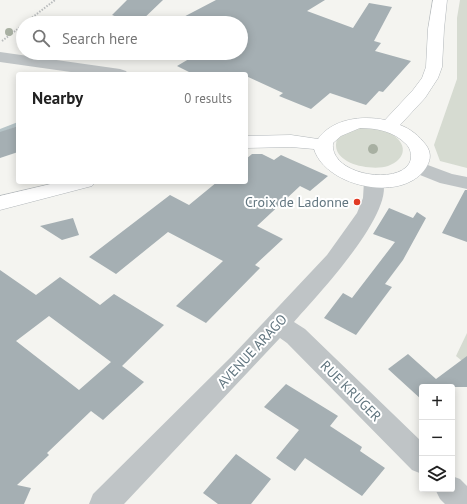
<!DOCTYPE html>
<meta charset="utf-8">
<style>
:root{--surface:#fff;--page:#f6f6f6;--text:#222;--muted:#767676;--line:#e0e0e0}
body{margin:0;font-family:"PT Sans",sans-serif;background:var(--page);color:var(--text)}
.controls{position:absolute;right:12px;bottom:12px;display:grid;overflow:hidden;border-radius:4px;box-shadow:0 2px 10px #0003}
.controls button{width:36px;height:36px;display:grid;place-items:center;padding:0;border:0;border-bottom:1px solid var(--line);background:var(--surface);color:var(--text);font:20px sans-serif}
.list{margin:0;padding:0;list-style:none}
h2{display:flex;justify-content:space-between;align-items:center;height:52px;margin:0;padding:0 16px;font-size:17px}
h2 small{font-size:13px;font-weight:400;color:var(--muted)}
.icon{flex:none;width:22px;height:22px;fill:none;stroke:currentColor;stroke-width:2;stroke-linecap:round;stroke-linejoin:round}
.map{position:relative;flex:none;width:467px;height:504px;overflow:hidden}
.search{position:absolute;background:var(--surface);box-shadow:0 2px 10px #0003;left:16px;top:16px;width:232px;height:44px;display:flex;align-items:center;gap:10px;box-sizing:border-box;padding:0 14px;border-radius:22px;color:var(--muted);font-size:15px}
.panel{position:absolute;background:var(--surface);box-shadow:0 2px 10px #0003;left:16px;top:72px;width:232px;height:112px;border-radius:4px}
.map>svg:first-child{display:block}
.green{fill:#d6dbd1}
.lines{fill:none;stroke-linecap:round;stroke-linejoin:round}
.stream{fill:#b6c4c7;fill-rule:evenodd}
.building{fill:#a5afb3;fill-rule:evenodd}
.major-casing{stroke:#b2b7ba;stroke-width:1}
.path{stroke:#b9bcbd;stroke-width:2;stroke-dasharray:1.5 1.5;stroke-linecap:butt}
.minor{fill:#bfc4c6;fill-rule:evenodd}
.major{fill:#fff;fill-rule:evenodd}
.tree{fill:#a8b0a2}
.poi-dot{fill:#e13a23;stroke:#fff;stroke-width:1.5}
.labels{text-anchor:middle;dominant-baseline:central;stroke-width:4;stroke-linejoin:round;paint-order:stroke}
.poi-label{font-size:14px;fill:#637781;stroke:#fff;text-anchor:end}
.street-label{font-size:14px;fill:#637781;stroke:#fff}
</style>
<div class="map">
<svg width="467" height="504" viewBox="0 0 467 504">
<rect width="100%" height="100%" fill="#f4f4f0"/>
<!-- green -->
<path class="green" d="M460,0h7v168l-27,-7 -6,-16 23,-66v-61z
M357,128c11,0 23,0 33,5 18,10 17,26 -2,33 -15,5 -51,-1 -52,-20 0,-4 1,-9 4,-11 5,-3 12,-5 17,-7z
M467,333v32l-11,-9z"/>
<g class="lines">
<!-- stream -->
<path class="stream" d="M18,122v4l-18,7v-4z"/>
</g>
<!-- building -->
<path class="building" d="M127,0h36l-24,23h-7l-20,-8z
M216,0h109l-18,11 46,17 16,-25 23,4 -18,34 7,2 -6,8 36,10 -28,31 -4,-1 -13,14 -36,-12 -19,16 -32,-13 4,-3 -37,-17v-2h-53l-16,-8 22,-13h42v-30h-69z
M18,126v26l-18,6v-26z
M252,154h10l12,6 7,-5 47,21 -18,15 -10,-5 -43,40 26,13 -28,26 5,3 -54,55 -30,-17 47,-45 -55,-29 -52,42 -27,-17 81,-62 19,10 28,-23h29v-23z
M465,190h2v52l-25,-9z
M389,208l24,10 4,-6 9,6 -23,42 -18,24 7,3 -36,48 -32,-17 19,-25 9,5 43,-56 -22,-8z
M73,218l6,17 -17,5 -22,-14z
M0,270l36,25 24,-18 40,28 14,-11 50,31 -42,41 22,16 -41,38 -12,-9 -44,42 2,2 -32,30 14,3 -7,16h-24zM49,316l62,46 -32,28 -63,-49z
M408,354l28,25 31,-23v31h-45v13l-34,-31z
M286,384l52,32 -8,10 32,21 -2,4 25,17 -23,28 -57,-38 -10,13 -19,-13 23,-28 -35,-23z
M236,454l35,25 -20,25h-33l-15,-11z"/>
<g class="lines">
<defs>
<path id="major" d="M433,0h14l-3,29 -2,38 -4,11 -13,20 -25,27c11,4 19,11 26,20 5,7 5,14 1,21 -21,38 -101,22 -113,-17l-23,-2 -45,1v-12l45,-1 27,4c14,-20 44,-24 67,-19l28,-30 9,-12 4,-11 2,-38zM360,128c17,0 33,3 46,16 4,4 5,8 5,14 -4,29 -82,19 -78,-15l8,-7z
M59,182h36l-3,4 -92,24v-14z"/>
</defs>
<!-- major casing -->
<use href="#major" class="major-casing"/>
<!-- path -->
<path class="path" d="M25,23l30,-23
M2,41l21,-16"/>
<!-- minor -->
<path class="minor" d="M0,52l120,17 6,2 2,3h-43l-85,-12z
M417,161l35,13 15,3v12l-27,-6 -30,-12 -3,-4 3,-4z
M374,175l7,2c20,31 -67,122 -87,145l11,7 117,113v32l-10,-4 -125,-127 -7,-5 -156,166h-35l4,-10 138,-137 96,-102 30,-42 6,-15 1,-17 3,-4z
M452,476l8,3 7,7v18h-22l-5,-5 -5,-10h17z"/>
<!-- major -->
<use href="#major" class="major"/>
</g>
<!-- trees -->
<g class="tree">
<circle cx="9" cy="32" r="4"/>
<circle cx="373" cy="149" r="5"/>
</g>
<!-- markers -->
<circle class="poi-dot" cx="357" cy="202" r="4"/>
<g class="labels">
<!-- poi labels -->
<g class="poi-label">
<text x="349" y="202">Croix de Ladonne</text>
</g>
<!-- street labels -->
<g class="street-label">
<text transform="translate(252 351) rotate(-47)">AVENUE ARAGO</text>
<text transform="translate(351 391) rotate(45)">RUE KRUGER</text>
</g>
</g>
</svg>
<div class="controls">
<button>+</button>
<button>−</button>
<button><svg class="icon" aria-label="layers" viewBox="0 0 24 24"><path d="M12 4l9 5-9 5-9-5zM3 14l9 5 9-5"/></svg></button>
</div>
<div class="search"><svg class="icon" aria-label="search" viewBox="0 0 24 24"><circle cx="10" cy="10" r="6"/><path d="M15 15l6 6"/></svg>Search here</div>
<section class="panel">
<h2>Nearby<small>0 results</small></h2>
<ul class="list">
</ul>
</section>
</div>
